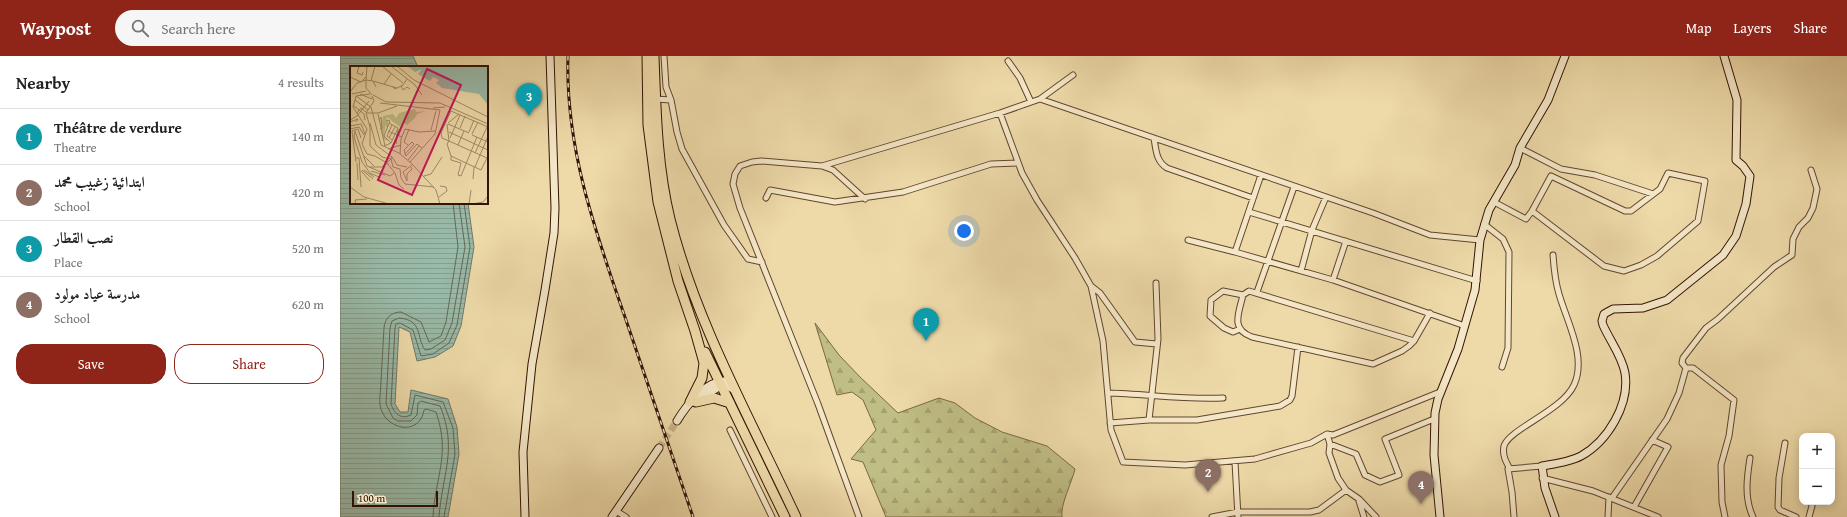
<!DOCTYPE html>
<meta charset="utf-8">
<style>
:root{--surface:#fff;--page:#f6f6f6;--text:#222;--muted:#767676;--line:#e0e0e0;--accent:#8f2418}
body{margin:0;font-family:"Gentium Book Plus",Amiri,serif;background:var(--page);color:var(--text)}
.controls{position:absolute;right:12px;bottom:12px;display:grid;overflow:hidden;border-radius:8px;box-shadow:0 2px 10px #0003}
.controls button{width:36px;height:36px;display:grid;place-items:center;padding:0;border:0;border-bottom:1px solid var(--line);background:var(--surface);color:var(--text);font:20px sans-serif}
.scale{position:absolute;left:12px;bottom:10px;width:86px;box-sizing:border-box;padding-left:4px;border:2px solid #341305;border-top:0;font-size:11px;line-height:14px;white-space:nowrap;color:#341305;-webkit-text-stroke:3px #f4e7c7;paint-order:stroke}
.you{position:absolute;left:624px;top:175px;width:14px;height:14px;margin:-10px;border:3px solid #fff;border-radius:50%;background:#1a73e8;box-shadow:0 0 0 6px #1a73e833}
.badge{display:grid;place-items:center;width:26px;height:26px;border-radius:50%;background:var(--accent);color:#fff;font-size:13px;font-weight:700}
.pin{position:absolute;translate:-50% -33px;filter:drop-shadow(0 1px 2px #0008)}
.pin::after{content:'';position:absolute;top:21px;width:14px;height:12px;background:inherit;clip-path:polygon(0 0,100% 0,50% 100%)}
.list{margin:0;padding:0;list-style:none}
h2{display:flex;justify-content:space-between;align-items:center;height:52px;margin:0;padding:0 16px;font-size:17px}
h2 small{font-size:13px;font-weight:400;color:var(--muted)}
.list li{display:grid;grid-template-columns:26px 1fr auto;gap:12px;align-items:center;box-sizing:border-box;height:56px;padding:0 16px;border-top:1px solid var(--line)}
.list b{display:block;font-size:15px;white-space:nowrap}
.list p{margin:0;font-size:13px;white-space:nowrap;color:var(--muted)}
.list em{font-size:13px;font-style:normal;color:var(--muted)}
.actions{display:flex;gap:8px;padding:12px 16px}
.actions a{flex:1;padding:9px 0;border:1px solid var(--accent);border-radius:16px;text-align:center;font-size:14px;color:var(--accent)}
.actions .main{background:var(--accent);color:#fff}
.icon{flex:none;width:22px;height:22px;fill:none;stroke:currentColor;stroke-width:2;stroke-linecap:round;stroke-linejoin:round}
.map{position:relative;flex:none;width:1507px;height:461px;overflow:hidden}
header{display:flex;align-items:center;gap:24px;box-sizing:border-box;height:56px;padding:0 20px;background:var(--accent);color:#fff}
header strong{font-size:19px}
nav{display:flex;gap:22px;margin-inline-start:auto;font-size:14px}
.search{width:280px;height:36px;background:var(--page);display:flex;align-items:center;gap:10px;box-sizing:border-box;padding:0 14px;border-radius:22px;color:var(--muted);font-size:15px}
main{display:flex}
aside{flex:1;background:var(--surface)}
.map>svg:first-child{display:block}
.forest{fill:url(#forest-firs);stroke:#7a6844}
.water{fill:url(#water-rules);stroke:#717867}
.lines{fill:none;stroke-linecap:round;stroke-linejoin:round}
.shore{stroke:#666757;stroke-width:1}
.secondary-tunnel{stroke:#c9b288;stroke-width:7;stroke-dasharray:7 3.5;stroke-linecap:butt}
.street-casing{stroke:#62452e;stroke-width:7}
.secondary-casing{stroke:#341305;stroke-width:9}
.highway-casing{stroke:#341305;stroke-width:11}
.street{stroke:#f4e7c7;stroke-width:5}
.secondary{stroke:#f4e7c7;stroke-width:7}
.highway{stroke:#eedaa9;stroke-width:9}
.rail-casing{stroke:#341305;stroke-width:3}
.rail{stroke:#f4e7c7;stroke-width:1.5;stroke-dasharray:4.5;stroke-linecap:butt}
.inset-road{fill:none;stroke:#a48a67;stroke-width:1}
.view{fill:#c2185b;fill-opacity:0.15;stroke:#c2185b;stroke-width:2}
.inset-edge{fill:none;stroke:#341305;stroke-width:2}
</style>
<header>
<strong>Waypost</strong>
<div class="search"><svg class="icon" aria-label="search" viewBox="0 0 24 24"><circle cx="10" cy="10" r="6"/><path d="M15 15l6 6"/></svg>Search here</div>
<nav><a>Map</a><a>Layers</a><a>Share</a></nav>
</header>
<main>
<aside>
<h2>Nearby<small>4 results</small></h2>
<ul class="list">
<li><span class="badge" style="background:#0f9aa8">1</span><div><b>Théâtre de verdure</b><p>Theatre</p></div><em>140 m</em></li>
<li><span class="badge" style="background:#8d6e63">2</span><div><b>ابتدائية زغبيب محمد</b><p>School</p></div><em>420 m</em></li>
<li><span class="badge" style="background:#0f9aa8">3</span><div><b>نصب القطار</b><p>Place</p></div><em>520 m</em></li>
<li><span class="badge" style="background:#8d6e63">4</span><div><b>مدرسة عياد مولود</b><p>School</p></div><em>620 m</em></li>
</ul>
<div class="actions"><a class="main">Save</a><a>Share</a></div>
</aside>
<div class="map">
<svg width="1507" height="461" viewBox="0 0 1507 461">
<defs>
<pattern id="forest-firs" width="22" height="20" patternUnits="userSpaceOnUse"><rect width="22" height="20" fill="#bfbe84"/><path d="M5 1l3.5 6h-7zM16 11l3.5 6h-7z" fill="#a5a270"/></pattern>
<pattern id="water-rules" width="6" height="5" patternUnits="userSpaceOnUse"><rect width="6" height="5" fill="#99bba9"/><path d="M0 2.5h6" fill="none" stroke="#84a090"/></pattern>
</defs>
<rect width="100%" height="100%" fill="#eedaa9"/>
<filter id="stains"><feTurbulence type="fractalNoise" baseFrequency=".005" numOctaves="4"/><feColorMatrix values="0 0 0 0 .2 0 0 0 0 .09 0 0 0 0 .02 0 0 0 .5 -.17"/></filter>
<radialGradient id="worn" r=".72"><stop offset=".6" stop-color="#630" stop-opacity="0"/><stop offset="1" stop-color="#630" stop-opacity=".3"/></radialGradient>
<!-- forest -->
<path class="forest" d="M475,267l24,32 21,22 38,36 41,-15 16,5 20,15 27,14 45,14 28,23c-3,13 -15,36 -13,48h-176l-23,-55 -12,-3 25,-29 -13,-30 -11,-8 -15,3z"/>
<!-- water -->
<path class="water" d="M0,0h73l5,11h-67v136h117l6,44 -13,79 -8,20 -18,11 -18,4 -7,-29 -11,-5 -4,77 5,8h8l3,-22 37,9 9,28 2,27 -11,63h-108z"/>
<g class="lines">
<!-- shore -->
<path class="shore" d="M93,461c2,-41 18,-62 3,-105l-10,-3 -2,1c-4,27 -40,20 -44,-5 -1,-7 1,-16 1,-24 1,-18 2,-36 3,-53 1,-10 7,-16 17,-16l20,10 8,20 12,-6 5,-14 12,-75 -5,-44
M99,461c3,-42 19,-68 1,-111l-19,-5 -3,2 -1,12 -6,6h-13l-5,-3 -7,-14 4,-76 2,-7 7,-3c24,2 17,19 26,32l6,-1 14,-9 7,-17 13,-76 -6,-44
M104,461l11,-63 -2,-26 -10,-26 -28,-7 -4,20c-11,5 -17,-2 -20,-11l4,-76 1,-4 4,-1 13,7 8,26 12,-2 16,-11 8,-18 13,-78 -6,-44"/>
<!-- secondary-tunnel -->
<path class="secondary-tunnel" d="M319,392l18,-27"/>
<defs>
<path id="street" d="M324,0l2,31 5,13
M668,5l12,17 11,24
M315,43l16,1 6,32 5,17 42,76 24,34 14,3
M700,43l33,-24
M660,57l22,60 15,27 38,58 16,28 12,55 8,89 12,32 62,3 70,-6 56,-16 16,-9 6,1 107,-43
M814,82c2,12 2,23 13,30l86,30
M1180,92l41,21 34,6 58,19
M482,110l178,-53 40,-14 333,114 57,22 50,5
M921,119l-26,77 98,28 132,46
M426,142l4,-8 65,12 68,-10 88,-28 27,-1
M1154,146l32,17 6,-8 72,55 20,5 17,-6 16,-9 41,-35 7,-40 -37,-8 -8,16 -29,22h-6l-74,-35 -19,35
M909,156l228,69
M1144,168l19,15 6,13 -1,96 -6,19
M848,184l47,12
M961,215l11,-41 14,-33
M993,224l13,-39
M751,230l9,7 35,49 22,2
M917,236l37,-105
M900,273l-7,3 -9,-4 -14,-12 1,-16 12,-9 20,4
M1074,285l-165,-50 -6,4c-4,18 -13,34 9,42l121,27 29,-13 7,-5 5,-5 16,-28
M1346,312l-4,-5 1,-5 23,-30 12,-9 56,-52 18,-12 1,-16 6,-12 9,-9 5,-10 4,-19 -6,-19
M1346,312h7l41,32 -5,36 -8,29 1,37 3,15
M768,337c38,1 77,7 115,5
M809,364l9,-81 -2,-56
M770,367l39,-3h48l83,-14 10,-6 2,-4 6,-49
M390,374l42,87
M987,378l3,10 -1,9 9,25 8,12 13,9 17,18
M1445,387l-6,35 -1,29 2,3 16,7
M990,388l26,10 9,21 15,7 19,-7 -14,-36 49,-20
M1410,402c-3,19 -6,40 3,59
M895,406l3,55
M1170,413c-4,-7 -8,-14 -6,-23 5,-17 58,-35 70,-61 13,-28 -7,-63 -15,-91 -4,-13 -5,-25 -6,-39
M1202,422l51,13 65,26
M1272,442l55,-79 12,-26 7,-25
M1019,445l5,16
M1294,451l34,-60 -16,-7
M276,455l10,6
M519,461l-41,-113 -78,-196 -7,-24 2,-10 5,-8 12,-4 9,-1 61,5 11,4 32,29
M872,461l26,-5h72l9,-2 27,-20
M1174,461l-2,-25 -4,-23 34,-3
M1268,461l1,-20
M1469,461l3,-11"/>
<path id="secondary" d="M359,344l21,-14
M337,365c9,-15 28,-40 48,-40l6,7
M185,461l-2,-65 9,-88 13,-74 9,-57 1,-25 -5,-152
M272,461l47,-69
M1100,461l-6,-62 1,-42 3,-14 20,-50 17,-59 5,-50 9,-30 26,-45 5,-17 28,-48 17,-44
M1215,461l-10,-29 -3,-22c12,-2 28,-4 39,-10 27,-15 49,-52 44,-83 -3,-17 -15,-32 -22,-48l-1,-4 2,-7 9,-5 30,-1 24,-8 56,-45 13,-19 10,-32 4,-28 -7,-10 -7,-6 1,-60 -13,-44"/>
<path id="highway" d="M307,0l1,69 10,77 20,79 17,50 9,32 -2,15 -12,24
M314,0c2,54 3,110 16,163 26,104 81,201 126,298
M365,296l80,165
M356,346l18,-4 16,5"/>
</defs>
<!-- street casing -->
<use href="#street" class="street-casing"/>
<!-- secondary casing -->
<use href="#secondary" class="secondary-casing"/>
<!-- highway casing -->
<use href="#highway" class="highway-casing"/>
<!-- street -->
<use href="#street" class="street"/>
<!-- secondary -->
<use href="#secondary" class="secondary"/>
<!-- highway -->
<use href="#highway" class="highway"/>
<defs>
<path id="rail" d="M228,0c-3,92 28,178 58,264 22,66 45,131 67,197"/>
</defs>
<!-- rail casing -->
<use href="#rail" class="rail-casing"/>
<!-- rail -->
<use href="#rail" class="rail"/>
</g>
<!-- overview -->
<g transform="translate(10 10)">
<rect width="138" height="138" fill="#eedaa9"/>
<path d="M65,43l1,3 10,-1 -9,3 -2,4 -8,7 -4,-3 -3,5 -13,-10 -3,18 4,6 -5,-2 -2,-9 2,-14 10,-2 3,4 3,-5z" fill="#bfbe84"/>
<path d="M57,0h81v39l-9,-11 -37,-6 -6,-5 3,-3 -6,-3 -3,4 -12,-7 4,-5 -7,3z" fill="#99bba9"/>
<path class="inset-road" d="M9,0l-2,7 5,2 1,-3M32,0l21,17M41,0l24,19 7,10M47,0l17,14 74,37M1,8l-1,3 11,5 5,-5M16,14l7,1 3,6M16,14v8l6,7M21,15l4,-15M23,15l24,7M34,18l7,-10M42,20l3,3 8,-4 4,-6M51,20l2,4 4,-3 3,2M0,26l7,-9 9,-3 1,-14M2,28l14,-3M10,28l12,5M20,28l-14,2 -3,11 14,22 -5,15 5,10 8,2 12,7M23,29l13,7 54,1 48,21M6,30l15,11M22,30l2,5 -8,12 4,14v19l12,11 9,2 2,8 7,2 1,9 4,6 29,3M5,34l13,10M30,37l60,7 -5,24 -25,28M4,40l10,8 1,6M21,41l10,38 18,8 13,11 24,26 4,14M83,42l12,-1M101,45l37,16M7,47l4,-5 5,4M16,47h12l19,-7M28,48l7,32M0,54l7,-4 12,-15M29,54l2,-3 1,11 -2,1M0,56l8,-3 -2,3M20,57l6,22 16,12 -1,2M98,57l11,-9M97,58l2,17 38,17M98,58l21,9M42,59l-5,11 5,4M0,60l11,-2 4,10M37,61v-7l3,1 -6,15 7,7M110,62l5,-12M0,63l9,-2 5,8M81,64l5,-19M38,65l14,6M99,66l39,18M119,66l5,-12M122,68l6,-12M122,69l16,7M39,72l6,-11M100,72l10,-23M99,75l-2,3 4,12 30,14 7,-14M99,75l-7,-3 -1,-5 10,-22M46,78l2,-15M58,79l-4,-3 5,-13M108,79l6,-14M34,80l7,-3 7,-15 -9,-5M38,83l13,-4M125,87l12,-26M50,88l1,-15 4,-10 14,3 16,-1M55,88l9,-10 -2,-2 -8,8 1,3v1l1,2M14,90l10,10M56,90l11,-12 5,4M101,90v4l10,3 -3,12 3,1 16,-39M42,91l5,8 10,2M6,92h3l2,29M58,94l11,-14M6,96l-4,-31 6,-2 3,9M7,97l1,17M37,97l8,10 4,12 5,4M19,101h13l9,-8M125,101l13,-31M12,104l11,9M14,104l10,7M11,105l9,10M21,105l14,4M74,110l7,-2 11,-17M29,111l-9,-4 -8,-11 -8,-25 1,-6 12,35 23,10 4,-3M123,113l1,-12M57,115l-4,-9 9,-7M57,115v-7l5,-5 -1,-2M0,121l14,10 25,7M89,131l8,-6 -1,-4 -6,-1M6,138l-1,-4 12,-1M119,138l2,-14M122,138l11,-2 5,-6"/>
<path class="view" d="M77,3l34,16 -49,110 -34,-15z"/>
<rect width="138" height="138" class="inset-edge"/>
</g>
<rect width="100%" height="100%" filter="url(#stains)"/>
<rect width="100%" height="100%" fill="url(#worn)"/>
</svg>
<div class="controls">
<button>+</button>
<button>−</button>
</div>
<div class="scale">100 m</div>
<div class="you"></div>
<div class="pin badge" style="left:586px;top:285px;background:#0f9aa8">1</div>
<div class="pin badge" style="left:868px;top:436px;background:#8d6e63">2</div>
<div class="pin badge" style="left:189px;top:60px;background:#0f9aa8">3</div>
<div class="pin badge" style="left:1081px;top:448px;background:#8d6e63">4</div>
</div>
</main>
